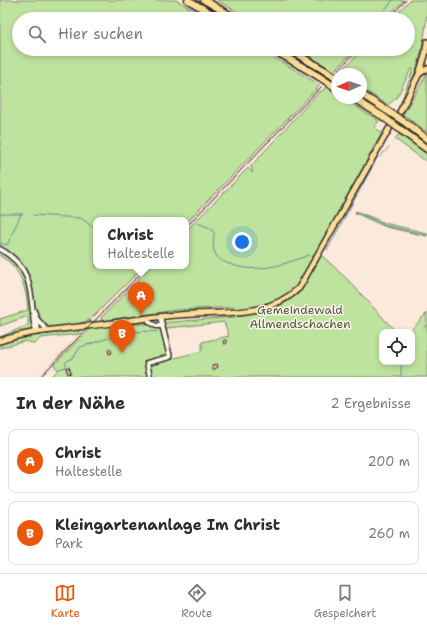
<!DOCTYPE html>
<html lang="de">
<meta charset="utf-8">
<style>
:root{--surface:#fff;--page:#f2f2f3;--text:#2b2b33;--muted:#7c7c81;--line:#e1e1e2;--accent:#ea580c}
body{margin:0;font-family:"Shantell Sans",sans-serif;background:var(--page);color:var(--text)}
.controls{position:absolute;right:12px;bottom:12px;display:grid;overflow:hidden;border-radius:8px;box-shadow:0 2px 6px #0003}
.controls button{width:36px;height:36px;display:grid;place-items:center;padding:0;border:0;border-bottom:1px solid var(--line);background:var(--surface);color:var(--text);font:20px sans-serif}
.compass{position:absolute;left:331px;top:68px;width:36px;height:36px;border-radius:50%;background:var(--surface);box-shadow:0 2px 6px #0003;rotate:267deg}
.you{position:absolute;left:242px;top:242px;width:14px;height:14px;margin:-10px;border:3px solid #fff;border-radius:50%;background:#1a73e8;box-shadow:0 0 0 6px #1a73e833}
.badge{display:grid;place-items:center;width:26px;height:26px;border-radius:50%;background:var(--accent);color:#fff;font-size:13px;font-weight:700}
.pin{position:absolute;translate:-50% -33px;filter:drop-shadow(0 1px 2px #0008)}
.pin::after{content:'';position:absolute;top:21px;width:14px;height:12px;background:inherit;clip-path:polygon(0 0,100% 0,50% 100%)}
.popup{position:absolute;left:93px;top:217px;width:96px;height:52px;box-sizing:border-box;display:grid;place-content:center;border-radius:8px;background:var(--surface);filter:drop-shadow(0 1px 3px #0005);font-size:13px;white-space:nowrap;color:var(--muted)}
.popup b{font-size:15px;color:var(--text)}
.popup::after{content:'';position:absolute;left:50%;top:100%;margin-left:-8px;border:8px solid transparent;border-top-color:var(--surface)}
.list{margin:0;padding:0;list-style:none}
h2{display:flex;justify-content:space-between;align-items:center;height:52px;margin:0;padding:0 16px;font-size:17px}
h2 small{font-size:13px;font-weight:400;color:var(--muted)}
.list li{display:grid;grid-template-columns:26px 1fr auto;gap:12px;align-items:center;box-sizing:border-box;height:64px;margin:0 8px 8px;padding:0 8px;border:1px solid var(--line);border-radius:8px}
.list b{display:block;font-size:15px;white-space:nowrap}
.list p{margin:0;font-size:13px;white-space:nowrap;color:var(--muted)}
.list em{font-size:13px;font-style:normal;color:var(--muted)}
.icon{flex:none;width:22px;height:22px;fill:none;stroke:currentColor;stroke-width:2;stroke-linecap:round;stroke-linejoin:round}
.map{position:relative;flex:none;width:427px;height:377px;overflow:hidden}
.search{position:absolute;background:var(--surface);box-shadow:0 2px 6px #0003;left:12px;right:12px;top:12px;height:44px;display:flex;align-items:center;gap:10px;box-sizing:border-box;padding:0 14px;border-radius:22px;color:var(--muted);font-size:15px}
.sheet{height:196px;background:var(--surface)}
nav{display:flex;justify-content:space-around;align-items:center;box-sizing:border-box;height:56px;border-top:1px solid var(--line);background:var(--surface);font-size:11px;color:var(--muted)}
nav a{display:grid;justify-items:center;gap:2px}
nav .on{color:var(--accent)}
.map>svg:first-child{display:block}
.built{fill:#fadbd1}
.green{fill:#bee39e;stroke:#748764;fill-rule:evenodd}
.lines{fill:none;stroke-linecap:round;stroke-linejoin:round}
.stream{stroke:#61899b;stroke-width:1}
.building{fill:#f6bab6;stroke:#2b2b2b}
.minor-casing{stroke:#2b2b2b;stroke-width:7}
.major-casing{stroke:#2b2b2b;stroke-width:8}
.highway-casing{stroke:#2b2b2b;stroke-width:9}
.minor{stroke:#fcf5e5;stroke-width:4}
.major{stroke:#ffdd96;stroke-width:5}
.highway{stroke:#ffdd96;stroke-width:6}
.rail{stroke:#2b2b2b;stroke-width:1}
.highway-bridge-casing{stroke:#2b2b2b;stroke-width:9;stroke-linecap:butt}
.highway-bridge{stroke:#ffdd96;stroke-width:6}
.labels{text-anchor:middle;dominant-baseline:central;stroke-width:3;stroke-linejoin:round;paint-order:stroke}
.park-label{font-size:12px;fill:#505948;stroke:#fcf5e5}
</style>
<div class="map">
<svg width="427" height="377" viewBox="0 0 427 377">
<rect width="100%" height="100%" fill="#fbe9dc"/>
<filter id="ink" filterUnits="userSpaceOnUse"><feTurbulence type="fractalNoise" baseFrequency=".025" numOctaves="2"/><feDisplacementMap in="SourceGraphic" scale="8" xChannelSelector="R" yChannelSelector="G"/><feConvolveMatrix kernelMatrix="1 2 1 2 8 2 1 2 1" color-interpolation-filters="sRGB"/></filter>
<g filter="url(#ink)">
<!-- built -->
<path class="built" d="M404,0h4l-18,19h-4z
M356,49h4l-174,180v-6z
M145,266h5l-96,99 1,1 -1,-1 -11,12h-7z"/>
<!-- green -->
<path class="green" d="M0,0h176l33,19h-190v30h241l60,36 -134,138v-3h-90v46h48l-54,54 -12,4 1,10 -39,4 -5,6 -9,-3 -26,7v-11l28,-12v-9l-28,10v-7l28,-9c-2,-22 -7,-43 -28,-54z
M217,0h187l-19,19h-136z
M410,0h17c0,39 -9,72 -26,106 -1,-5 10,-29 12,-37h-2l-14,28 -9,8 -27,-17v-14h-14l3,-4 -5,-3 18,-18h45v-30h-16z
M298,49h58l-22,22z
M427,74v58l-24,-18z
M326,87l11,8v3h5l37,23 -5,6 8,6 -65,118 33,31 46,50h-14v30h30v-30h-3l18,-19v64h-376l7,-7 -4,-5 36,-37 42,-6v2h14l89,-7 -2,-10 -57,3 -74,11 -1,-3 50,-52h35v-35l62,-63 5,5 -2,-7 69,-75 1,1zM224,322l5,14 -27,6v9l-31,8 -8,-30h2l1,4 2,-5z
M399,134l28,20v8l-32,-23z
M356,211l32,13 39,9v3l-41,-9 -31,-14z"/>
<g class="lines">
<!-- stream -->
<path class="stream" d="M378,19l15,-19
M346,51l2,-2
M380,157l9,-10
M356,212l31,14 40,9
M0,214h21
M33,215l48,3 13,10
M186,223l4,-4
M197,223l11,4 6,5c0,6 -2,16 1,21 3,6 7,8 12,10 27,12 56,2 82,-8
M0,243l7,2 14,-31h2
M327,250l48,-88
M424,327l3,-2
M412,333l2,-2
M401,362v15
M51,377l8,-8 7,-2v-5l8,-5 6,-10c25,-7 50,-19 77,-15"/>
</g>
<!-- building -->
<path class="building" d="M223 342a2 2 0 1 1 4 0a2 2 0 1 1-4 0Z
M110,348l2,5 -3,1 -1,-5z
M217,364l1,3 -5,3 -1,-5z
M69,367l2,6 -3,1 -2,-6z"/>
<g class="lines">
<defs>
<path id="minor" d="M0,249c36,20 30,48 35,83
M34,311l3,8 1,13
M37,319l11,12
M149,322l7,4h6
M150,377l-3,-14 23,-6 -10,-40"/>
<path id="major" d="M419,74l8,-5
M400,112l19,-38 6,-18 2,-14
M0,341c28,-10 57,-11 87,-15 30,-3 60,-9 91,-11 41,-4 89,4 121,-27l90,-159"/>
<path id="highway" d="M188,0l33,19
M204,0l33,19
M272,49l46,27
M288,49l36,21
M361,94l25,16
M353,98l29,18
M406,123l21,16
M401,130l26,19"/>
</defs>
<!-- minor casing -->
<use href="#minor" class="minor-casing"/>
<!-- major casing -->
<use href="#major" class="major-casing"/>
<!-- highway casing -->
<use href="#highway" class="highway-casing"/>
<!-- minor -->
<use href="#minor" class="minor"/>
<!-- major -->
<use href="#major" class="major"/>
<!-- highway -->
<use href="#highway" class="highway"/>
<!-- rail -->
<path class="rail" d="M388,19l18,-19
M336,73l22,-24
M186,227l135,-140
M40,377l108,-111"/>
<defs>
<path id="highway-bridge" d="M324,70l13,8
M318,76l17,11
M386,110l20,13
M382,116l19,14"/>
</defs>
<!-- highway-bridge casing -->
<use href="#highway-bridge" class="highway-bridge-casing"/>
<!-- highway-bridge -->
<use href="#highway-bridge" class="highway-bridge"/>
</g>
</g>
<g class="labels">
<!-- park labels -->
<g class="park-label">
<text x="300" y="310">Gemeindewald<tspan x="300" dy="14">Allmendschachen</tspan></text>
</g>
</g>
</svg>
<div class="controls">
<button><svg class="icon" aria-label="locate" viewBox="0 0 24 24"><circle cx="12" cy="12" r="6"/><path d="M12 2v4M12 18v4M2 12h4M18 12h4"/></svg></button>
</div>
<svg class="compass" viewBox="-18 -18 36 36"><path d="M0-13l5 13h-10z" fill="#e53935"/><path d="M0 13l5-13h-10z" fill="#7c7c81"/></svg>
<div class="you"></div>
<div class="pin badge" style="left:141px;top:315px">A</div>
<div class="popup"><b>Christ</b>Haltestelle</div>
<div class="pin badge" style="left:122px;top:353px">B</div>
<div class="search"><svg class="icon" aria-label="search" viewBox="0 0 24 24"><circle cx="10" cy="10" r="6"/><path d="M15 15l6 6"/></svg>Hier suchen</div>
</div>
<section class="sheet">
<h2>In der Nähe<small>2 Ergebnisse</small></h2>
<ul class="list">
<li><span class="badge">A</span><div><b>Christ</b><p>Haltestelle</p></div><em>200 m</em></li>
<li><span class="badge">B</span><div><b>Kleingartenanlage Im Christ</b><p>Park</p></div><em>260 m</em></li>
</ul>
</section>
<nav>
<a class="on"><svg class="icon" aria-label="map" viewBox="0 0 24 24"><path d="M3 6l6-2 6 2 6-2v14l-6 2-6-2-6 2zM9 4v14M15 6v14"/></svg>Karte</a>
<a><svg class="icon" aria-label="directions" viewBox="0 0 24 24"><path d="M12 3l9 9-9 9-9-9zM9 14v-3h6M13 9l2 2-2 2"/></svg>Route</a>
<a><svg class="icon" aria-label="saved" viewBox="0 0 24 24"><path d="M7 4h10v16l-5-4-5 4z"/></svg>Gespeichert</a>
</nav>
